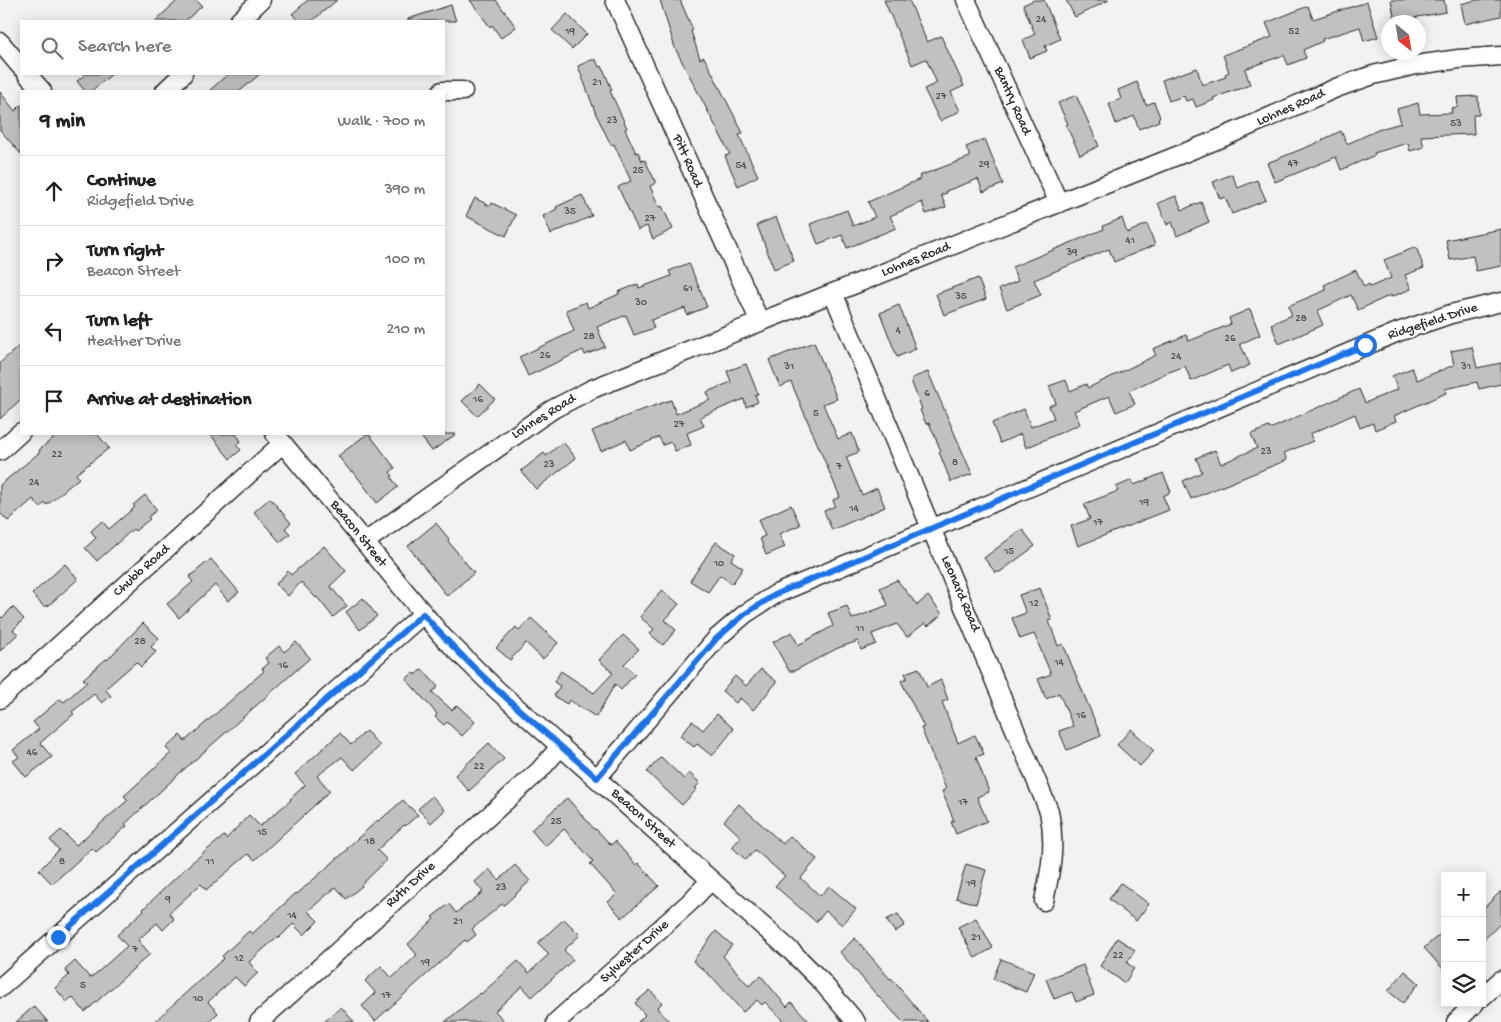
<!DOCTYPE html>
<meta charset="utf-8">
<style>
:root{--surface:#fff;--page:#f6f6f6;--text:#202124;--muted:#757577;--line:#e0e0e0}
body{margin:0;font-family:"Gochi Hand",sans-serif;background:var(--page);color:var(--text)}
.controls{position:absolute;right:15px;bottom:15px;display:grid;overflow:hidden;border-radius:0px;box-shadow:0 2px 12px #0003}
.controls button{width:45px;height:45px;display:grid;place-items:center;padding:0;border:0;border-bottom:1px solid var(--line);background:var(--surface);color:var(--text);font:25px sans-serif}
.compass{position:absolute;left:1381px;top:15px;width:45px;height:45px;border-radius:50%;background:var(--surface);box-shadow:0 2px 12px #0003;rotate:150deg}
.stop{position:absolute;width:15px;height:15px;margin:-11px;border:4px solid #1a73e8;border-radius:50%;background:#fff}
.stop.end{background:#1a73e8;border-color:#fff;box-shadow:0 1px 5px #0008}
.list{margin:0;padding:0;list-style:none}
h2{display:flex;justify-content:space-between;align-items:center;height:65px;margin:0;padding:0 20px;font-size:21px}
h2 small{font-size:16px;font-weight:400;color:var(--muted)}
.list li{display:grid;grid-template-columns:32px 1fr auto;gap:15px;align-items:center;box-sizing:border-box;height:70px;padding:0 20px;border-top:1px solid var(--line)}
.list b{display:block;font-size:19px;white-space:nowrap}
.list p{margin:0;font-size:16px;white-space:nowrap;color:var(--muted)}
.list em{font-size:16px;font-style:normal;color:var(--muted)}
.icon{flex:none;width:28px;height:28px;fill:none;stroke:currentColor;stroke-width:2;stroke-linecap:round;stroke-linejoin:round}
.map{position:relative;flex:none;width:1501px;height:1022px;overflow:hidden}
.search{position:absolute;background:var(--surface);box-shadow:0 2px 12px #0003;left:20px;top:20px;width:425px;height:55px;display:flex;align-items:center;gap:12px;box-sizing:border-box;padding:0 18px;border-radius:0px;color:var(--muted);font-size:19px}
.panel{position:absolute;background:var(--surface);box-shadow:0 2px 12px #0003;left:20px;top:90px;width:425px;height:345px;border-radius:0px}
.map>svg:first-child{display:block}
.building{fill:#c1c1c1;stroke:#2b2b2b}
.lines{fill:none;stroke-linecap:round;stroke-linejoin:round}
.minor-casing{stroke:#2b2b2b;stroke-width:21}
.minor{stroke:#fff;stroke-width:18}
.route{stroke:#1a73e8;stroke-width:6}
.labels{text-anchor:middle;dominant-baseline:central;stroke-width:4;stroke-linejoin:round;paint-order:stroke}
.number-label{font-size:11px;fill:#505050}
.street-label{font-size:14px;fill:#2b2b2b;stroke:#fff}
</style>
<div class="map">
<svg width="1501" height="1022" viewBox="0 0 1501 1022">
<rect width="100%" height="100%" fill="#f2f2f2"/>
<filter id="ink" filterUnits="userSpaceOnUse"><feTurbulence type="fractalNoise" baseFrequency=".02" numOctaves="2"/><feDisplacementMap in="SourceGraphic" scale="10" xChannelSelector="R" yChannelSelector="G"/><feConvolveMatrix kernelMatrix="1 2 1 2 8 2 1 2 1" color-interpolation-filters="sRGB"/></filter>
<g filter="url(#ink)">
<!-- building -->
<path class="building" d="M178,0h18l6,6 -17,15h-30z
M308,0h29l-25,21h-12l-8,-7z
M470,0h26l20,27 -15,11 -9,-13 -2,2z
M660,0h20l13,30 -2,1 9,28 4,-2 39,76 -4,2 19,41 -20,10 -13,-30 5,-2 -55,-106z
M884,0h25l18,42 14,-6 23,50 -13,6 9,19 -20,10 -16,-32 13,-6 -11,-24 -14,6z
M1034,0h10l16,39 -15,7 2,5 -17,7 -7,-18 12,-6 -12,-29z
M1066,0h43l-34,17z
M1391,0h53l2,12 -51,9z
M1476,0h25v16l-36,8 -4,-20z
M1367,2l11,35 -14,4 -4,-14 -38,12 1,2 -20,9 3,8 -18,7 -4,-10 -39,14 5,16 -37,13 1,2 -18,7 -3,-8 -7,2 -2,-5 -15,5 -7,-21 35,-12 5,17 24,-8 -1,-3 4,-2 -6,-17 49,-18 -6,-14 42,-17 5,13z
M451,5l5,16h-48v-2z
M567,14l20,20 -15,15 -20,-19z
M591,60h5l3,7 3,-1 10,24 -2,1 17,37 -2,1 11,24 2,-1 4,9 3,-1 11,23 -6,3 9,21 3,-1 11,23 -20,10 -6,-13 -9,4 -20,-43 13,-6 -17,-37 -3,1 -15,-31 -18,-48z
M86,74h26l-21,17h-6l-8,-10z
M228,74h32l-20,17h-31z
M1137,82l9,23 8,-3 6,15 -2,1 1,3 -20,8 -5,-13 -18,8 -7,-20 12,-5 -3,-9z
M0,92l15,19 6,-6v49l-21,-24z
M1076,95l23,51 -19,9 -14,-30 2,-1 -10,-21z
M1478,96l1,19h-6l1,19 -53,2 3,11 -14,4 -2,-8 -34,10 1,2 -34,15 -5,-13 -61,25 -8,-19 55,-22v-1l19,-9 6,13 33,-15 21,-6 -4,-14 21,-6 2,11 32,-1 -1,-5 7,-1 -1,-10z
M985,139l18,45 -20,8 -5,-13 -32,12 1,2 -6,2 5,12 -20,7 -4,-12 -32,14 6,12 -49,20 -5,-13 -24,9 -8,-20 37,-14 6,16 22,-9 -7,-15 52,-23 -1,-3 51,-19 -4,-10z
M1232,174l6,14 19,-8 9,20 -34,14 -7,-17 -5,2 -7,-17z
M582,195l10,21 -41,18 -8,-18 14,-7 -1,-2z
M1176,196l6,14 19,-8 8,20 -32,14 -5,-14 -5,3 -9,-22z
M475,198l15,8 2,-3 24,12 -10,21 -40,-20z
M776,217l18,44 -20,8 -17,-44z
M1122,218l5,15 20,-9 8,21 -41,17 -5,-13 -75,31 7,15 -34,14 -8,-20 19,-8 -6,-14 92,-38 -1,-3z
M1501,229v37l-25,5 -3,-15 -23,4 -4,-20z
M1416,247l8,21 -19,7 6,14 -20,8v-2l-33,15 -7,-15 -34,16 6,14 -44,19 -8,-20 21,-9 -4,-9 38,-16 -2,-5 32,-15 8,17 5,-3 1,3 21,-9 -7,-18z
M689,263l18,44 -20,8 -2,-7 -34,12 3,8 -20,7 -8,-20 -29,12 8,20 -20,8 -2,-5 -55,26 -9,-19 55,-26 -8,-21 20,-8 2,6 31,-14 -1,-2 20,-8 1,4 32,-12 -2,-5z
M978,278l8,21 -42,16 -8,-21z
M899,305l17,44 -19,8 -17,-44z
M1250,309l10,26 -20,9 10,21 -19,8 -3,-8 -37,16 -6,-15 -21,8 -35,17 6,13 -19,8 -7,-16 -35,15 6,13 -54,24 -5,-14 -21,9 -8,-20 32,-14 7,18 23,-9 -5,-12 7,-3 -7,-17 17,-6 4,11 16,-7 2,4 68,-33 -3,-6 33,-14 3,6 42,-17 -2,-6z
M814,342l23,57 -14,5 15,35 14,-6 7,19 -13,5 16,38 15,-7 8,19 -53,23 -8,-19 11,-5 -2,-6 7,-3 -49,-115 -11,5 -11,-27z
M21,344v55l-21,20v-56z
M1472,347l5,21 24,-5v21l-22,5 -2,-7 -32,7 1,4 -52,23 2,5 -21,9 -2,-7 -13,5 -5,-14 -45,20 3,7 -29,12 3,7 -96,39 -8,-18 19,-9 -6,-14 19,-8 6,14 36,-16 -6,-14 18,-7 1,2 89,-40 6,14 33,-14 -6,-13 20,-8 5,12 37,-15 -3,-14z
M746,364l12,30 -3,1 3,7 -12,5 -2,-8 -44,18 4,9 -17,7 4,12 -16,6 -4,-9 -8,3 -4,-8 -29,13 -4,-10 -25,11 -9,-20 44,-19 35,-12 5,14 34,-14 -3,-8 24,-10 -4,-11z
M928,372l44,102 -21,8 -12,-30 2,-1 -12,-28 -3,1 -6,-14 2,-1 -10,-26v-5z
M480,384l15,15 -18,17 -15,-15z
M58,434h39l12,14 -33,26 3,4 -32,27 -2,-2 -5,4 -7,-8 -25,22 -8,-8v-28l40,-33 -1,-2z
M210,434h26l5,7 -5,4 5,5 -11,9z
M367,434h2l26,34 -5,4 3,4 -2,1 7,10 -21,16 -24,-32 -2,1 -13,-16z
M419,434h37l-24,17z
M563,442l13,16 -40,31 -15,-18 23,-18 2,3z
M1163,473l8,19 -8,4 6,14 -91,36 -7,-20 19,-7 -6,-15 34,-13 -2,-4 16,-7 2,5z
M145,495l12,15 -9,7 2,2 -15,12 -2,-2 -36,32 -12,-13 11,-10 -5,-7 11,-10 7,8 26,-22 -2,-2z
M270,498l21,25 -6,5 5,6 -10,8 -26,-30z
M791,505l9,20 -21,9 6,13 -19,8 -6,-17 5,-2 -7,-16z
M436,523l13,16 -1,2 26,32 -27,23 -39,-50z
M1022,529l13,17 -35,26h-5l-11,-14z
M716,542l19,12 -4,6 12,8 -11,16 -12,-9 -12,17 -18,-11z
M324,546l22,25 -16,15 17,20 -14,11 -16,-20 -1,1 -15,-16 -13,14 -12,-12 12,-13 3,4z
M211,559l28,33 -11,9 -13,-16 -36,33 -12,-14 26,-22 -4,-5z
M65,564l13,15 -30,27h-5l-11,-12z
M897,580l20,25 11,-9 14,18 -14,12 -3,-3 -18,14 -10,-13 -25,10 4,10 -15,6 -3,-9 -20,7 -44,23h-5l-16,-29 19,-10 6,13 35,-19 -5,-13 19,-7 5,13 36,-14 -8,-17z
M1040,588l12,32 -3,1 9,25 5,-2 38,92 -34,14 -8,-19 14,-5 -14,-33 -13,6 -8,-20 13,-5 -17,-40 -14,5 -8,-21 14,-5 -7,-18z
M662,590l17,14 -14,16 11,10 -13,15 -13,-11 4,-5 -14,-12z
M363,598l14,18 -17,14 -14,-18z
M13,607l11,12 -11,11 5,4 -18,17v-35l2,2z
M531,618l27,25 -15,16 -17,-16 -16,17 -14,-12 20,-21 3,4z
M143,623l16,15 -8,9 5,5 -15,15 -5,-5 -31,27 6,7 -9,7 -8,-9 -22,18 2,2 -34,29 12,14 -26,20 -13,-16 6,-4 -6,-7 26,-21 -6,-7 27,-23 4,3 23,-20 -4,-3 23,-20 1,1z
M623,635l16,14 -15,15 11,10 -14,16 -6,-6 -19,33 -27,-17 -2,4 -13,-8 6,-10 -6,-4 7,-11 33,22 19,-20 -14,-13z
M296,642l14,16 -130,115 -55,51 2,2 -31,26 -4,-4 -40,36 -13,-14 20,-20 -9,-10 11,-10 15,15 52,-45 -4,-4 47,-43 -5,-5 14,-13 5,6 79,-70 -2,-2 7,-6 -4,-5 14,-12 5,6z
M919,668l8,19 14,-7 7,20 -6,2 16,41 17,-8 9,19 -8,3 13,35 -12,5 10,24 -31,13 -5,-12 3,-1 -12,-30 4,-2 -25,-61 3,-1 -23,-46 6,-3 -2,-5z
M422,669l16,18 -6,5 20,18 5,-5 18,17 -13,14 -15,-14 -3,3 -9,-8 2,-3 -31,-35 7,-6 2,2z
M761,669l16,13 -24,28 -13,-12 -4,5 -14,-12 13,-15 11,10z
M717,714l17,15 -22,27 -15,-12 -3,3 -14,-11 12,-15 11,9z
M1131,729l23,22 -14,15 -23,-21z
M366,731l14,15 -26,24 -12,-13 -25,19 13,15 -75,69 -7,-6 -42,36 -5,-6 -32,29 5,6 -11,11 -6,-7 -19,17 12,14 -65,58 -13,-15 -5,5 -12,-14 14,-13 -4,-5 10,-9 15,17 8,-6 29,-26 -10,-11 27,-25 -1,-1 47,-45 34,-28 2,3 23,-24 11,11 31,-26 -1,-1 15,-14 -10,-11 45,-41 11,12z
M489,743l15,16 -35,32 -14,-16z
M661,757l23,22 5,-6 11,10 -5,5 2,1 -15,16 -35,-33z
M432,796l13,14 -14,13 -13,-14z
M567,798l28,32 1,-1 15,16 4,-4 21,24 2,-2 21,23 -37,32 -14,-16 9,-8 -27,-30 3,-3 -29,-32 -19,17 -14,-16z
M403,800l15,15 -13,11 -1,-1 -27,25 10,10 -26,25 1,1 -16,13 -10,-12 -28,24 10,10 -14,14 -11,-11 -15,15 -1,-2 -28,25 9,11 -14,13 -9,-9 -27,25 10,11 -9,9h-55l70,-64 -2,-2 27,-25 3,3 44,-41 1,1 51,-45 -1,-1 31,-28 1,1z
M739,804l44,40 7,-8 27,23 -16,19 19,18 9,-10 27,23 -14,16 -16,-14 -10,11 -41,-36 10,-10 -30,-26 -9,10 -14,-13 9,-10 -17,-16z
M966,864l20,6 -10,34 -20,-6z
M515,865l15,16 -26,24 -2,-1 -30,25 4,6 -9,7 -2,-2 -90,81 -13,-15 14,-13 -11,-12 16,-15 11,12 25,-23 -9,-11 26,-25 -2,-2 17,-13 7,9 27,-21 -8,-10 14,-13 10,11z
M1121,883l28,21 -13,17 -27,-22z
M1501,891v32l-19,18v-31z
M898,914l7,11 -10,7 -9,-12z
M976,918l17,30 -18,10 -17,-31z
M564,919l16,16 -16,15 9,10 -41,37 -10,-11 -27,25 10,11h-60l35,-29 1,1 37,-33 11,12 20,-19 -11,-11z
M1445,930v41l-21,-23z
M716,931l16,14 -9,11 26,30 12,-10 26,31 4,-5 19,20h-26l-19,-20 -3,3 -5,-5 -14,12 -28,-32 -22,-19z
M855,938l35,41 1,-1 37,44h-25l-28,-29 -35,-41z
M1117,938l18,12 -8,13 7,5 -9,15 -25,-17z
M1001,959l33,13 -8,20 -33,-13z
M1083,965l11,30 -18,7 -4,-10 -18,7 -8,-20z
M1405,971l14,12 -16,20 -15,-12z
M650,990l12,13 -5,5 13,14h-32l7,-7 -10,-12z
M34,1006l14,16h-32z
M341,1007l13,15h-30z"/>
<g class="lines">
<defs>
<path id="minor" d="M615,0l145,322
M966,0l93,203
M239,21l22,-21
M0,42l21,25
M27,74l15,17
M165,91l18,-17
M442,91h21
M833,293l216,518c7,33 2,58 -5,90
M275,434l167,202 55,54 294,261 30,30 35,41
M0,451l21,-19
M365,542l169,-120 19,-13 39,-20 627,-250 117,-51 37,-13 43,-10 43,-6 42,-3
M0,699l283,-256
M597,778l120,-140 28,-24 31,-20 622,-262 53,-18 50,-12
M0,988l423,-374
M1482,997l19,-17
M259,1022l280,-251 22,-25
M556,1022l133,-119 22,-23
M1456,1022l19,-19"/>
</defs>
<!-- minor casing -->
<use href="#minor" class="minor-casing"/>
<!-- minor -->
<use href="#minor" class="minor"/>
</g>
</g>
<g class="lines" filter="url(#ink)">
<!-- route -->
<path class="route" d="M58,937l365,-323c52,60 114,111 174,164l120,-140 28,-24 31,-20 589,-249"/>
</g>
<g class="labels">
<!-- number labels -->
<g class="number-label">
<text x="1041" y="20">24</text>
<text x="570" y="32">19</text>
<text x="1294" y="32">52</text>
<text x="597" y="83">21</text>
<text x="941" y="97">27</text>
<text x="612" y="121">23</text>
<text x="1456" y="124">53</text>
<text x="1293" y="164">47</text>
<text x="984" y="165">29</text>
<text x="741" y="166">54</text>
<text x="638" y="171">25</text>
<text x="570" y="212">35</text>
<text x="650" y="219">27</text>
<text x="1130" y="241">41</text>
<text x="1072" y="253">39</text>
<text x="688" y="289">61</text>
<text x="961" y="297">35</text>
<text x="641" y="303">30</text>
<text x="1301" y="319">28</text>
<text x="898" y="331">4</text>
<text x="589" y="337">28</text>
<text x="1230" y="339">26</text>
<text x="545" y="356">26</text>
<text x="1176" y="357">24</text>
<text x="789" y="367">31</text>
<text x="1466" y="367">31</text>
<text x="927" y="394">6</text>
<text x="478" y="400">16</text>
<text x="816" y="414">5</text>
<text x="679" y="425">27</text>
<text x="1266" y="452">23</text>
<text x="57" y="455">22</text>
<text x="955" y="463">8</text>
<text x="549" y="465">23</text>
<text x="839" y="467">7</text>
<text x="34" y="483">24</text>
<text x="1144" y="503">19</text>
<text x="854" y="509">14</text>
<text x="1098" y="523">17</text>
<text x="1009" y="552">15</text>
<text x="719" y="564">10</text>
<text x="1034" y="604">12</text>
<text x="860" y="629">11</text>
<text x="140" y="642">28</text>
<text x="1059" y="663">14</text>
<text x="283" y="666">16</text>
<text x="1081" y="716">16</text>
<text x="32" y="753">46</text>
<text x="479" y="767">22</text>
<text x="963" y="803">17</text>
<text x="556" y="822">25</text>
<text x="262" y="833">15</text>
<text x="370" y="842">18</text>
<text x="62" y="862">8</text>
<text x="210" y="862">11</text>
<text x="971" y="884">19</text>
<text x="501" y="888">23</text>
<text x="168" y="900">9</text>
<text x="292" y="916">14</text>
<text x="458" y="922">21</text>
<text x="976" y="938">21</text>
<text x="135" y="950">7</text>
<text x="1118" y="956">22</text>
<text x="239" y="959">12</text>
<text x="425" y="963">19</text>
<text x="83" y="986">5</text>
<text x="386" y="996">17</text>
<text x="198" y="999">10</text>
</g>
<!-- street labels -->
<g class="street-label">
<text transform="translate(1012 101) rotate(66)">Bantry Road</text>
<text transform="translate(1291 108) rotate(-24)">Lohnes Road</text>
<text transform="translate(687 161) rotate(66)">Pitt Road</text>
<text transform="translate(916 260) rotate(-22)">Lohnes Road</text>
<text transform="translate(1433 322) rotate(-18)">Ridgefield Drive</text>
<text transform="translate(544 417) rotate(-32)">Lohnes Road</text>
<text transform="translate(358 534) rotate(51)">Beacon Street</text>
<text transform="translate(142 571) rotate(-42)">Chubb Road</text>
<text transform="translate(960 594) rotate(67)">Leonard Road</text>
<text transform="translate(643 819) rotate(42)">Beacon Street</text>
<text transform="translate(411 885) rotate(-42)">Ruth Drive</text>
<text transform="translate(635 952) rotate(-42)">Sylvester Drive</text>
</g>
</g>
</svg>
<div class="controls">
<button>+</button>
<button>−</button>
<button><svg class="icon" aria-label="layers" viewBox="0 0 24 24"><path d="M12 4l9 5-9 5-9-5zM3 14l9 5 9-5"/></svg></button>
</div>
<svg class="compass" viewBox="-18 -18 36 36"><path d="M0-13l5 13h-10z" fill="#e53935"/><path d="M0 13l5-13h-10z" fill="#757577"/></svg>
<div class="stop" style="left:1365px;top:345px"></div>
<div class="stop end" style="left:58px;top:937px"></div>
<div class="search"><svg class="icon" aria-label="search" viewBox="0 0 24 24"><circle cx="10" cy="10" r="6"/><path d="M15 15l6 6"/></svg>Search here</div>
<section class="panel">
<h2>9 min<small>Walk · 700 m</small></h2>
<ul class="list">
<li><svg class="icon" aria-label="ahead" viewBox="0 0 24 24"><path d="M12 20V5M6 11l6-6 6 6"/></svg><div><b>Continue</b><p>Ridgefield Drive</p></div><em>390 m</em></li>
<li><svg class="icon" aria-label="right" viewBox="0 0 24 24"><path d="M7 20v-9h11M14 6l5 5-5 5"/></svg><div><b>Turn right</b><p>Beacon Street</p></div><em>100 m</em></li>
<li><svg class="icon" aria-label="left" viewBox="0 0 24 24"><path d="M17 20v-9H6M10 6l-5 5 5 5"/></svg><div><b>Turn left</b><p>Heather Drive</p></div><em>210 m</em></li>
<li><svg class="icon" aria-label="arrive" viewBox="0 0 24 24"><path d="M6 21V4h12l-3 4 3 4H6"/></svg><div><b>Arrive at destination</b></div></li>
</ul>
</section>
</div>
